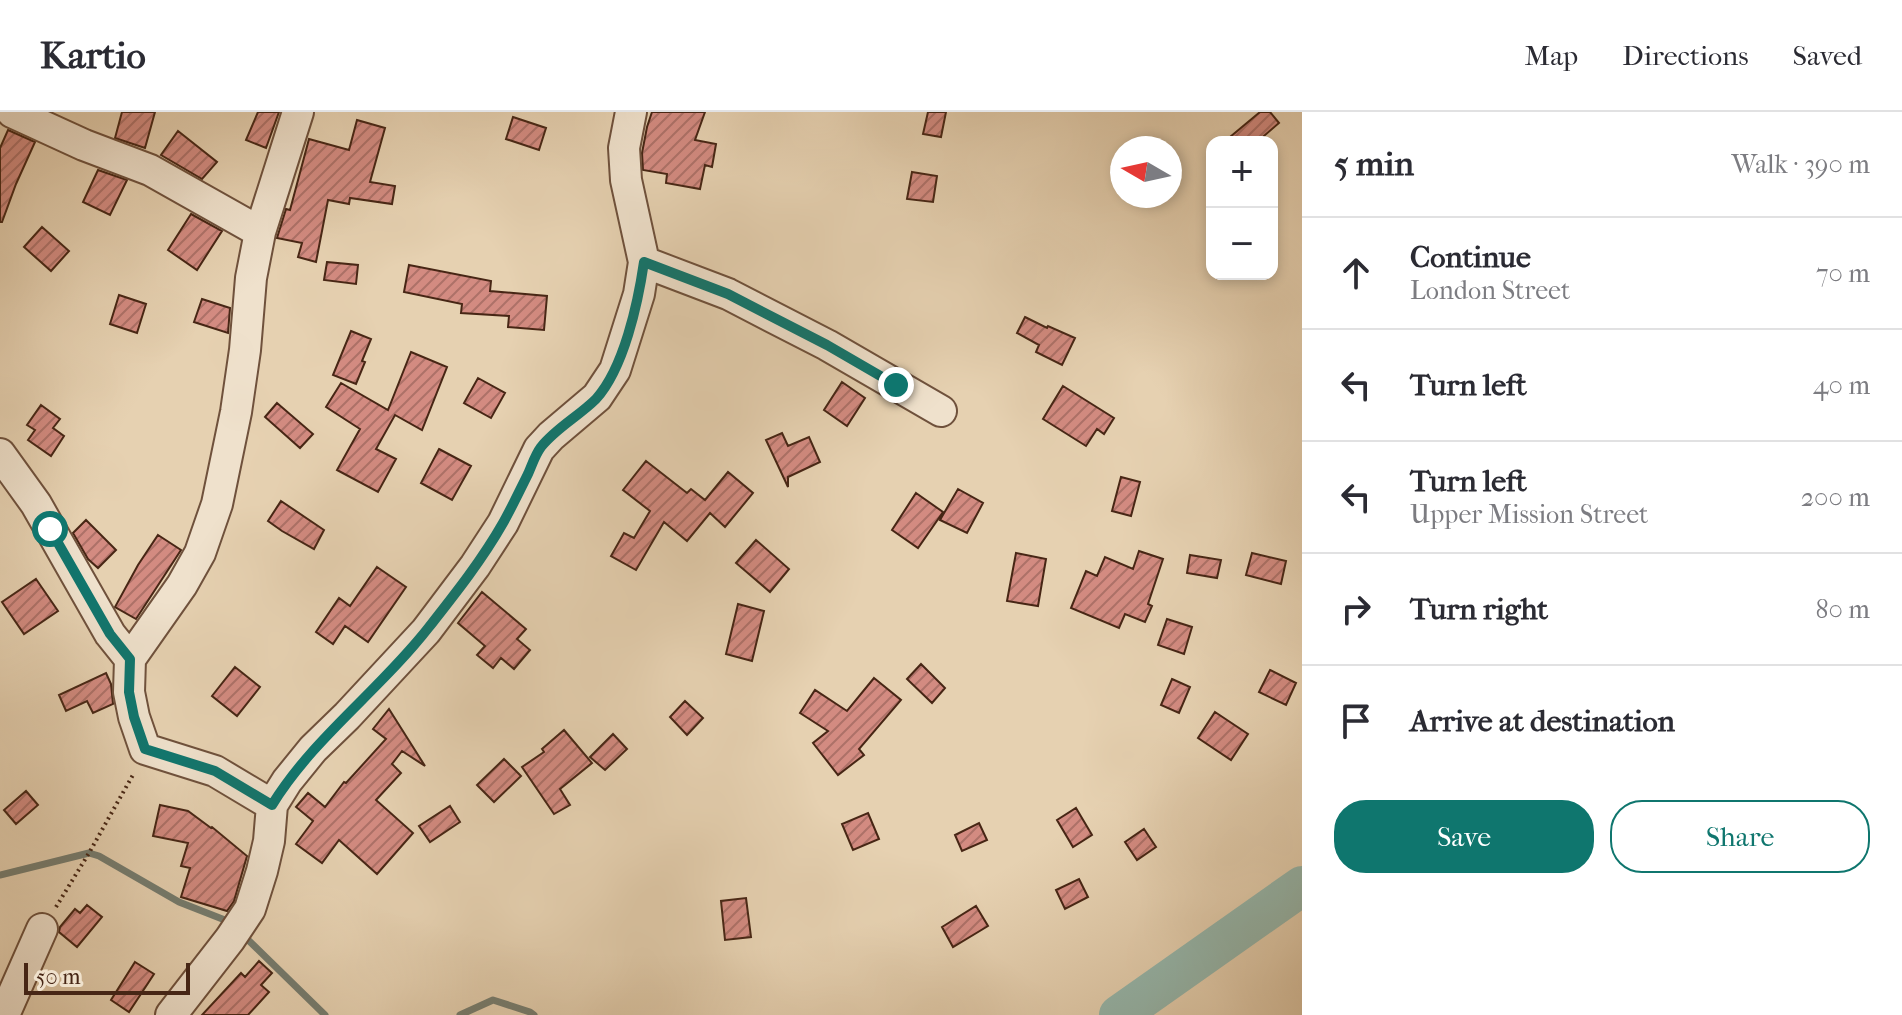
<!DOCTYPE html>
<meta charset="utf-8">
<style>
:root{--surface:#fff;--page:#f2f2f3;--text:#2b2b33;--muted:#7c7c81;--line:#e1e1e2;--accent:#0f766e}
body{margin:0;font-family:"IM FELL French Canon",serif;background:var(--page);color:var(--text)}
.controls{position:absolute;right:24px;top:24px;display:grid;overflow:hidden;border-radius:16px;box-shadow:0 4px 12px #0003}
.controls button{width:72px;height:72px;display:grid;place-items:center;padding:0;border:0;border-bottom:2px solid var(--line);background:var(--surface);color:var(--text);font:40px sans-serif}
.compass{position:absolute;left:1110px;top:24px;width:72px;height:72px;border-radius:50%;background:var(--surface);box-shadow:0 4px 12px #0003;rotate:279deg}
.scale{position:absolute;left:24px;bottom:20px;width:166px;box-sizing:border-box;padding-left:8px;border:4px solid #472615;border-top:0;font-size:22px;line-height:28px;white-space:nowrap;color:#472615;-webkit-text-stroke:6px #efe1cc;paint-order:stroke}
.stop{position:absolute;width:24px;height:24px;margin:-18px;border:6px solid #0f766e;border-radius:50%;background:#fff}
.stop.end{background:#0f766e;border-color:#fff;box-shadow:0 2px 8px #0008}
.list{margin:0;padding:0;list-style:none}
h2{display:flex;justify-content:space-between;align-items:center;height:104px;margin:0;padding:0 32px;font-size:34px}
h2 small{font-size:26px;font-weight:400;color:var(--muted)}
.list li{display:grid;grid-template-columns:52px 1fr auto;gap:24px;align-items:center;box-sizing:border-box;height:112px;padding:0 32px;border-top:2px solid var(--line)}
.list b{display:block;font-size:30px;white-space:nowrap}
.list p{margin:0;font-size:26px;white-space:nowrap;color:var(--muted)}
.list em{font-size:26px;font-style:normal;color:var(--muted)}
.actions{display:flex;gap:16px;padding:24px 32px}
.actions a{flex:1;padding:18px 0;border:2px solid var(--accent);border-radius:32px;text-align:center;font-size:28px;color:var(--accent)}
.actions .main{background:var(--accent);color:#fff}
.icon{flex:none;width:44px;height:44px;fill:none;stroke:currentColor;stroke-width:2;stroke-linecap:round;stroke-linejoin:round}
.map{position:relative;flex:none;width:1302px;height:903px;overflow:hidden}
header{display:flex;align-items:center;gap:48px;box-sizing:border-box;height:112px;padding:0 40px;background:var(--surface);border-bottom:2px solid var(--line)}
header strong{font-size:38px}
nav{display:flex;gap:44px;margin-inline-start:auto;font-size:28px}
main{display:flex}
aside{flex:1;background:var(--surface)}
.map>svg:first-child{display:block}
.lines{fill:none;stroke-linecap:round;stroke-linejoin:round}
.stream{stroke:#767d70;stroke-width:7}
.river{stroke:#96b7ac;stroke-width:40}
.building{fill:url(#building-hatch);stroke:#472615;stroke-width:2}
.minor-casing{stroke:#6f513c;stroke-width:34}
.path{stroke:#472615;stroke-width:4;stroke-dasharray:2 4;stroke-linecap:butt}
.minor{stroke:#efe1cc;stroke-width:30}
.route{stroke:#0f766e;stroke-width:10}
</style>
<header>
<strong>Kartio</strong>
<nav><a>Map</a><a>Directions</a><a>Saved</a></nav>
</header>
<main>
<div class="map">
<svg width="1302" height="903" viewBox="0 0 1302 903">
<defs>
<pattern id="building-hatch" width="6" height="6" patternUnits="userSpaceOnUse" patternTransform="scale(2)"><rect width="6" height="6" fill="#d38b81"/><path d="M-1 1l2-2M0 6l6-6M5 7l2-2" fill="none" stroke="#ad7168"/></pattern>
</defs>
<rect width="100%" height="100%" fill="#e6d1b1"/>
<filter id="stains"><feTurbulence type="fractalNoise" baseFrequency=".0025" numOctaves="4"/><feColorMatrix values="0 0 0 0 .2 0 0 0 0 .09 0 0 0 0 .02 0 0 0 .5 -.17"/></filter>
<radialGradient id="worn" r=".72"><stop offset=".6" stop-color="#630" stop-opacity="0"/><stop offset="1" stop-color="#630" stop-opacity=".3"/></radialGradient>
<g class="lines">
<!-- stream -->
<path class="stream" d="M0,763l89,-22 10,3 80,46 51,20
M242,822l83,81
M460,903l33,-15 37,12 4,3"/>
<!-- river -->
<path class="river" d="M1119,903l183,-129"/>
</g>
<!-- building -->
<path class="building" d="M122,0h33l-10,36 -30,-10z
M258,0h21l-13,36 -20,-8z
M652,0h53l-10,28 21,4 -4,23 -7,-2 -5,24 -34,-6 1,-9 -24,-4 -1,-17 5,-26z
M928,0h18l-5,25 -18,-3z
M1260,0h10l9,11 -22,19h-33z
M513,5l33,11 -7,22 -33,-11z
M357,8l28,8 -15,54 25,4 -3,18 -42,-6 -1,6 -21,-4 -12,62 -18,-5 4,-14 -25,-5 9,-29 4,1 19,-71 40,11z
M8,18l27,12 -19,42 -14,38h-2v-74z
M178,19l39,31 -15,17 -41,-24z
M98,58l29,10 -17,35 -27,-13z
M912,60l25,4 -4,26 -26,-3z
M191,102l31,17 -25,39 -29,-20z
M42,115l27,24 -18,20 -27,-24z
M327,150l31,3 -2,19 -32,-4z
M409,153l82,16 -1,10 57,5 -3,34 -36,-3 1,-11 -48,-3 1,-9 -58,-12z
M119,183l27,9 -9,29 -27,-9z
M202,187l28,9 -2,25 -34,-11z
M1025,205l22,11 1,-2 27,12 -13,27 -26,-13 3,-7 -22,-12z
M351,219l20,8 -9,22 3,1 -9,22 -23,-9z
M411,240l36,15 -25,63 -27,-15 -19,34 20,10 -18,33 -41,-22 23,-41 -34,-22 15,-24 47,27z
M478,266l27,15 -14,25 -27,-15z
M842,270l23,16 -18,28 -23,-16z
M1063,274l51,32 -10,16 -7,-5 -11,17 -43,-27z
M277,291l36,31 -13,14 -35,-31z
M41,293l19,14 -7,9 11,8 -13,20 -23,-16 7,-10 -8,-5z
M782,321l6,13 21,-9 11,25 -32,15v10l-22,-47z
M439,337l32,17 -19,34 -31,-17z
M646,349l41,32 4,-4 14,11 23,-28 25,21 -28,34 -15,-14 -23,28 -23,-19 -28,48 -25,-14 13,-23 10,5 16,-27 -27,-21z
M1121,365l19,5 -9,34 -19,-5z
M958,377l25,14 -16,30 -27,-13z
M916,381l27,19 -25,36 -26,-18z
M281,389l43,29 -10,19 -32,-18 -14,-10z
M86,408l30,30 -18,18 -10,-9 -15,-26z
M158,423l23,15 -45,69 -21,-12 23,-42z
M756,428l33,29 -19,23 -34,-29z
M1139,439l24,8 -15,45 4,2 -7,16 -20,-8 -6,14 -48,-20 15,-37 11,5 8,-19 28,12z
M1016,441l30,6 -8,47 -31,-5z
M1252,441l34,8 -5,23 -35,-9z
M1190,443l31,5 -4,18 -30,-5z
M377,455l29,20 -38,55 -23,-16 -12,18 -17,-12 23,-34 11,8z
M36,467l22,32 -34,23 -22,-32z
M482,480l44,37 -9,10 13,11 -16,19 -13,-11 -8,10 -16,-13 8,-9 -27,-23z
M738,492l26,7 -12,50 -26,-7z
M1167,507l25,8 -8,27 -26,-9z
M921,552l24,24 -13,15 -25,-24z
M235,555l25,20 -23,29 -25,-20z
M1270,558l26,13 -10,22 -27,-13z
M106,561l5,11 2,20 -20,9 -6,-12 -21,10 -7,-16z
M874,566l27,22 -42,49 5,6 -26,20 -25,-32 15,-12 -28,-18 15,-23 32,21z
M1172,567l18,8 -11,26 -18,-8z
M685,589l18,17 -16,17 -17,-18z
M389,597l36,57 -23,-15 -10,13 9,9 -25,27 37,33 -36,41 -38,-34 -17,23 -26,-19 17,-23 -17,-14 12,-14 17,14 19,-25 2,1 40,-44 -13,-10z
M1215,600l33,22 -17,26 -33,-22z
M564,618l28,33 -32,26 10,16 -16,9 -32,-47 22,-15 -2,-3z
M613,622l14,15 -22,21 -15,-13z
M504,647l17,17 -27,26 -17,-17z
M26,679l12,14 -22,19 -12,-14z
M160,693l28,6 23,17 1,-1 35,29 -13,45 -7,10 -46,-14 9,-29 -9,-2 7,-23 -35,-7z
M450,694l10,16 -30,20 -11,-16z
M1076,696l16,27 -19,12 -16,-27z
M868,701l11,26 -26,11 -11,-26z
M979,711l8,17 -25,11 -7,-16z
M1144,717l12,18 -19,13 -12,-18z
M1079,767l9,18 -23,12 -9,-19z
M746,786l5,39 -26,3 -4,-39z
M87,793l15,12 -25,30 -18,-15 1,-5 15,-18 5,4z
M976,794l12,20 -35,21 -11,-20z
M259,849l13,12 -11,12 8,7 -21,23h-46l39,-42 4,4z
M135,850l19,12 -25,38 -18,-12z"/>
<g class="lines">
<defs>
<path id="minor" d="M12,0l72,33 66,25 110,62
M644,150l84,32 99,51 114,66
M0,342l36,50 74,130 20,25 -1,33 5,25 11,32 70,22 57,34
M130,547l52,-74 18,-32 17,-49 19,-92 9,-62 6,-72 9,-46 38,-120
M4,903l38,-86
M171,903l59,-76 20,-30 12,-38 7,-30 3,-36 15,-24 26,-32 34,-33 79,-85 49,-65 28,-43 36,-74 12,-13 46,-39 18,-27 24,-76 5,-32 -18,-82 -2,-32 7,-36"/>
</defs>
<!-- minor casing -->
<use href="#minor" class="minor-casing"/>
<!-- path -->
<path class="path" d="M56,795l33,-54 45,-80"/>
<!-- minor -->
<use href="#minor" class="minor"/>
</g>
<g class="lines">
<!-- route -->
<path class="route" d="M50,417l60,105 20,25 -1,33 5,25 11,32 70,22 57,34c42,-68 108,-115 157,-178 26,-33 53,-67 74,-104 9,-16 17,-33 25,-49 4,-9 7,-19 13,-27 15,-19 38,-31 55,-48 28,-31 42,-96 48,-137l84,32 99,51 69,40"/>
</g>
<rect width="100%" height="100%" filter="url(#stains)"/>
<rect width="100%" height="100%" fill="url(#worn)"/>
</svg>
<div class="controls">
<button>+</button>
<button>−</button>
</div>
<svg class="compass" viewBox="-18 -18 36 36"><path d="M0-13l5 13h-10z" fill="#e53935"/><path d="M0 13l5-13h-10z" fill="#7c7c81"/></svg>
<div class="scale">50 m</div>
<div class="stop" style="left:50px;top:417px"></div>
<div class="stop end" style="left:896px;top:273px"></div>
</div>
<aside>
<h2>5 min<small>Walk · 390 m</small></h2>
<ul class="list">
<li><svg class="icon" aria-label="ahead" viewBox="0 0 24 24"><path d="M12 20V5M6 11l6-6 6 6"/></svg><div><b>Continue</b><p>London Street</p></div><em>70 m</em></li>
<li><svg class="icon" aria-label="left" viewBox="0 0 24 24"><path d="M17 20v-9H6M10 6l-5 5 5 5"/></svg><div><b>Turn left</b></div><em>40 m</em></li>
<li><svg class="icon" aria-label="left" viewBox="0 0 24 24"><path d="M17 20v-9H6M10 6l-5 5 5 5"/></svg><div><b>Turn left</b><p>Upper Mission Street</p></div><em>200 m</em></li>
<li><svg class="icon" aria-label="right" viewBox="0 0 24 24"><path d="M7 20v-9h11M14 6l5 5-5 5"/></svg><div><b>Turn right</b></div><em>80 m</em></li>
<li><svg class="icon" aria-label="arrive" viewBox="0 0 24 24"><path d="M6 21V4h12l-3 4 3 4H6"/></svg><div><b>Arrive at destination</b></div></li>
</ul>
<div class="actions"><a class="main">Save</a><a>Share</a></div>
</aside>
</main>
